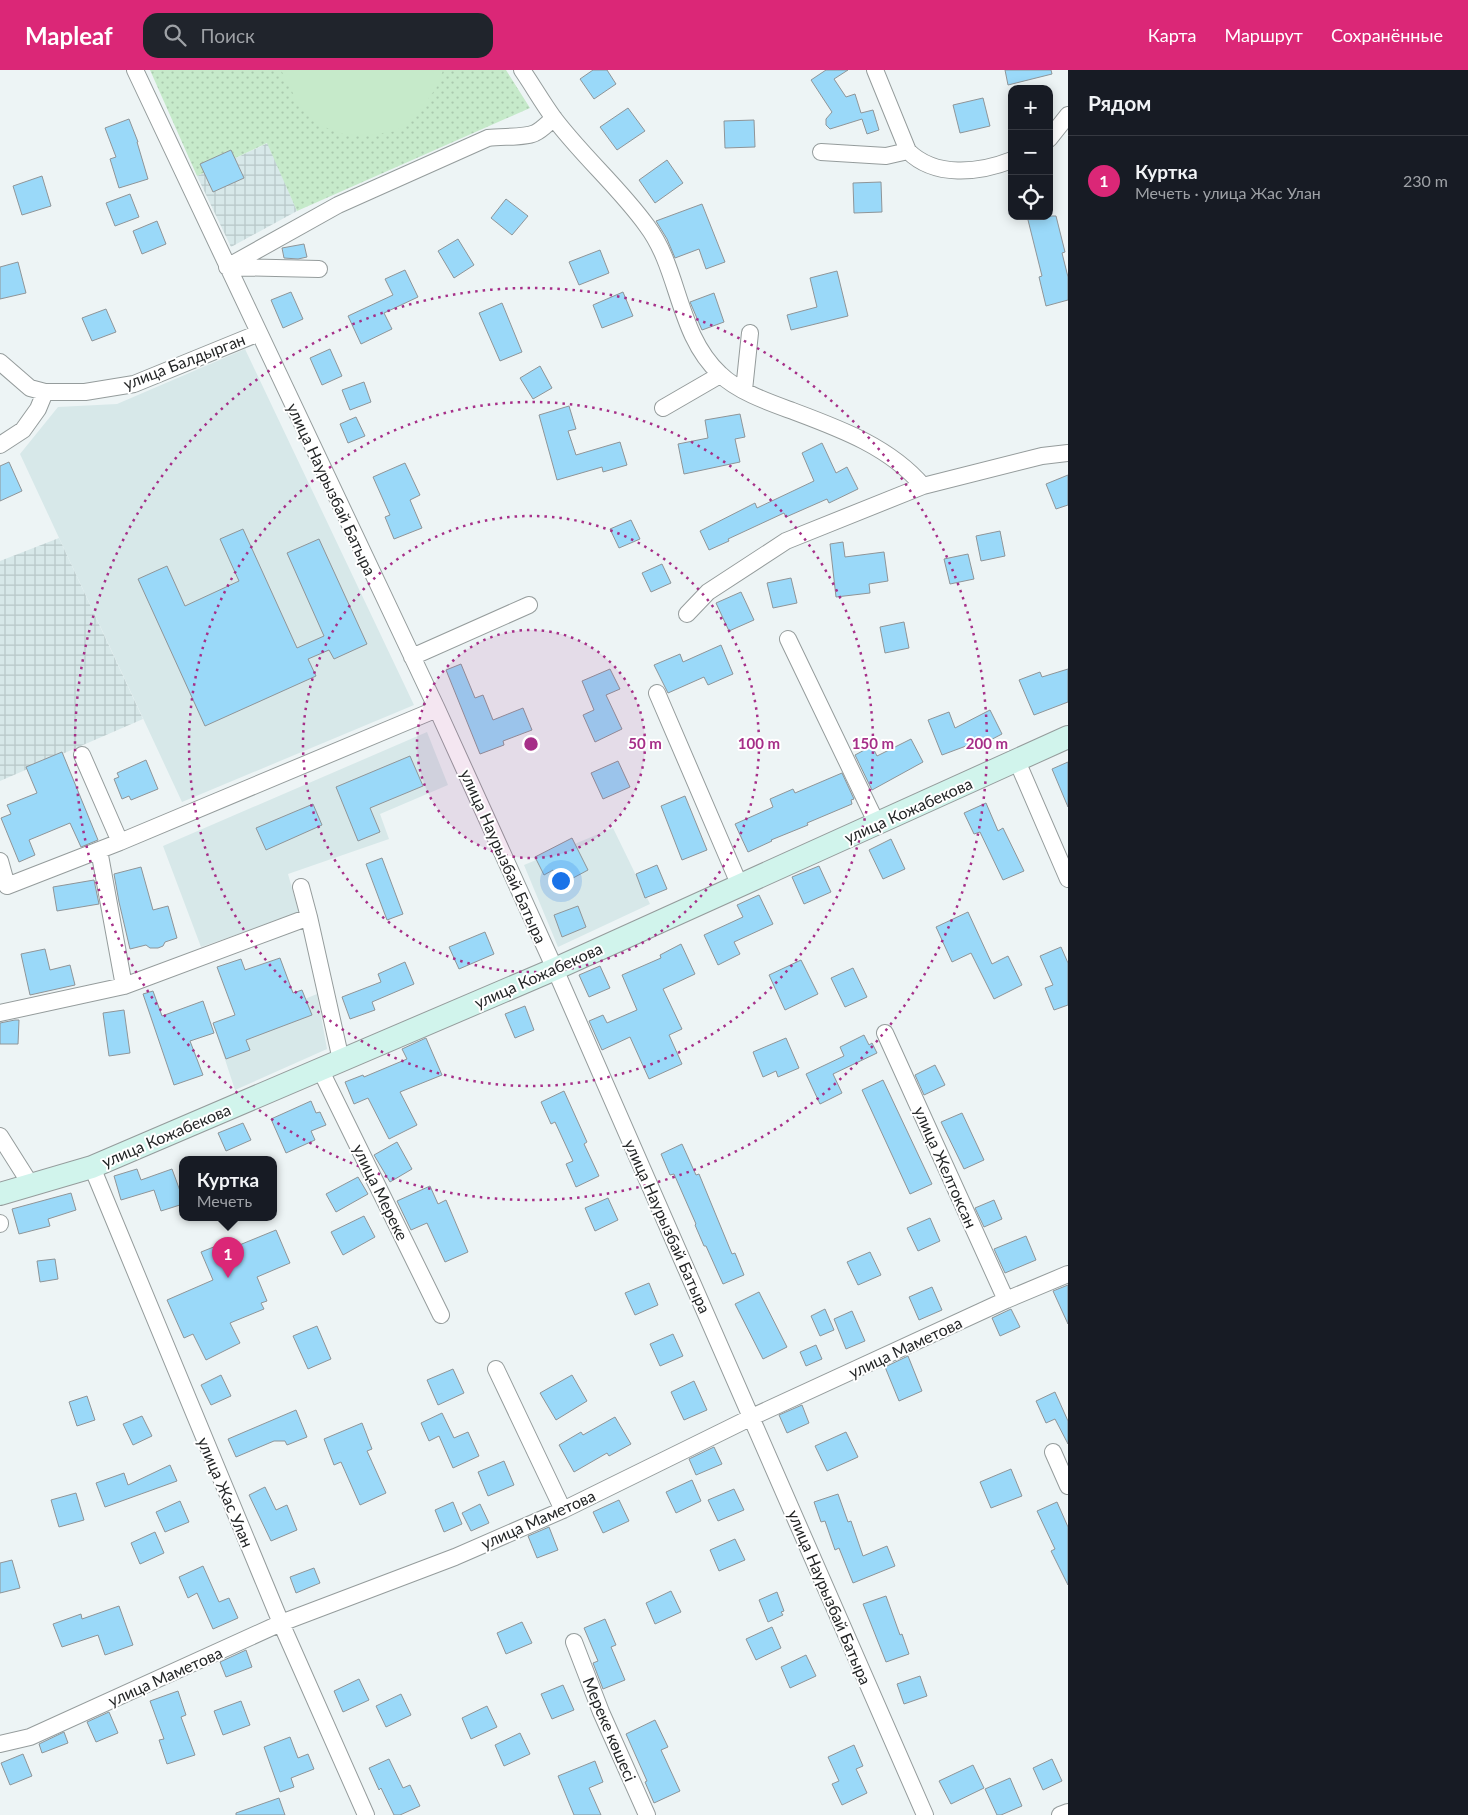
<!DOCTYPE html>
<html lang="ru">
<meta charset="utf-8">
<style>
:root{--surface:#171b24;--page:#20242c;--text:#f1f3f6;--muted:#9ea1a6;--line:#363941;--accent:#db2777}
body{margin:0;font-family:Lato,sans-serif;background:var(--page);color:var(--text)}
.controls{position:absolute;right:15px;top:15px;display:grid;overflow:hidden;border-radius:10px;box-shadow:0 2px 12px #0003}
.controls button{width:45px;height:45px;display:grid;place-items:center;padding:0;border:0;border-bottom:1px solid var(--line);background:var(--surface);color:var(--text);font:25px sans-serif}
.you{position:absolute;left:560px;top:810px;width:18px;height:18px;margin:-12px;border:4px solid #fff;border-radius:50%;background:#1a73e8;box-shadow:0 0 0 8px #1a73e833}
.badge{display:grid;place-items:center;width:32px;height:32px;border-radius:50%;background:var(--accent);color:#fff;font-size:16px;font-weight:700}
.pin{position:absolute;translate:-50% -41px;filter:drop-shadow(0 1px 2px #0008)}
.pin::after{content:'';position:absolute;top:26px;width:18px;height:15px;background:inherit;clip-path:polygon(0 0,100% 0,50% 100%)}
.popup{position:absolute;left:179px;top:1086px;width:98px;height:65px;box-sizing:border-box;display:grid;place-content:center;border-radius:10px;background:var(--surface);filter:drop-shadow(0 1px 4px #0005);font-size:16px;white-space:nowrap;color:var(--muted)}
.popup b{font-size:19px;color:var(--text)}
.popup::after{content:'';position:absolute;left:50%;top:100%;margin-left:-10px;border:10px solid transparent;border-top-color:var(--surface)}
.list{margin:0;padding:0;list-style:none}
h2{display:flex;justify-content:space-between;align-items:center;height:65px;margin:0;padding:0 20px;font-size:21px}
h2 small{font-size:16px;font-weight:400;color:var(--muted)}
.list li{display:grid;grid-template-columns:32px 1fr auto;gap:15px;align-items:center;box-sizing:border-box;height:90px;padding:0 20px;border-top:1px solid var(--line)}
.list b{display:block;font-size:19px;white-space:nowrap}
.list p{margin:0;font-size:16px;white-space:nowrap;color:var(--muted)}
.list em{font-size:16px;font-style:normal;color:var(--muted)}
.icon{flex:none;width:28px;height:28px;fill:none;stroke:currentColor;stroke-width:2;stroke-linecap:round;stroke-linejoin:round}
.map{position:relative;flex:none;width:1068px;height:1745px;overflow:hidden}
header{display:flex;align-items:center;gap:30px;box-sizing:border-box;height:70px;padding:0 25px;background:var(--accent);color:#fff}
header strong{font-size:24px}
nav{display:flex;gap:28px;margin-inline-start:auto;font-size:18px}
.search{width:350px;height:45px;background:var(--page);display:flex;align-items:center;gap:12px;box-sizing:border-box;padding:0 18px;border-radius:15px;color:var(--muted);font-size:19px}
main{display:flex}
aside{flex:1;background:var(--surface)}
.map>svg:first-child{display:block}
.built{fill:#d7e8e9}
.industrial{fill:url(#industrial-grid)}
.grass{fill:url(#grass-dots)}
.park{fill:#c6eaca}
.building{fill:#9ad9f9;stroke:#8f9598}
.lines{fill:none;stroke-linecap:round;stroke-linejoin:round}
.minor-casing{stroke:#959c9c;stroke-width:18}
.secondary-casing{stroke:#959c9c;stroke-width:24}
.minor{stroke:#fff;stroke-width:16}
.secondary{stroke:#d1f4ec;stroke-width:22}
.ring{fill:none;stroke:#a62f88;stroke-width:2.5;stroke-dasharray:2.5 5}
.labels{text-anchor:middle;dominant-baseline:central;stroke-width:4;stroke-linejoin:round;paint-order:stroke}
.street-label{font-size:16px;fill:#242627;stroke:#fff}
.centre{fill:#a62f88;stroke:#fff;stroke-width:2.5}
.ring-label{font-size:15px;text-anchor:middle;font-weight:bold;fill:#a62f88;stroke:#fff;stroke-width:4;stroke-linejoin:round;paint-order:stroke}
</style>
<header>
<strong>Mapleaf</strong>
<div class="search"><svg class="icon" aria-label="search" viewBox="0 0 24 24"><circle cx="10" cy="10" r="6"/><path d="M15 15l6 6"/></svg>Поиск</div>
<nav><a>Карта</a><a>Маршрут</a><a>Сохранённые</a></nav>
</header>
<main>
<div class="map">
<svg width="1068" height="1745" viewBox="0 0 1068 1745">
<defs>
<pattern id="industrial-grid" width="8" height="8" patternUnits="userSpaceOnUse" patternTransform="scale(1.25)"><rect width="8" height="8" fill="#d7e8e9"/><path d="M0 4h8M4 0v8" fill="none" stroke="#b8c7c8"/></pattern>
<pattern id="grass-dots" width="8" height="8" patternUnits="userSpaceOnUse" patternTransform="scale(1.25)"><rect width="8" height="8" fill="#c6eaca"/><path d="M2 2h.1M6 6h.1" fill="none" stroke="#aac9ae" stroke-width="1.8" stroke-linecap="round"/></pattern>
</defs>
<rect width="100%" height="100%" fill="#edf4f5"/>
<!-- built -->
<path class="built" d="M245,279l169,356 -232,97 -162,-348 38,-47 59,-3z
M427,662l21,53 -68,29 9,25 -101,35 11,39 -98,34 -38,-101z
M613,758l37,76 -92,43 -34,-82z
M317,924l10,55 -92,41 -18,-55z"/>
<!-- industrial -->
<path class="industrial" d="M268,73l29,68 -66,36 -34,-71z
M59,468l84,181 -143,62v-220z"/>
<!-- grass -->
<path class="grass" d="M150,0h356l24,38 -233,103 -30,-68 -70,33z"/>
<!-- park -->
<path class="park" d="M281,0h162l-4,14 -21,29 -22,18 -32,5 -21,-2 -27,-10 -16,-17z"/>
<!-- building -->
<path class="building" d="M593,0h14l9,14 -22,15 -14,-20z
M826,0h22l-14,9 12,18 9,-3 6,19 12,-3 6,20 -12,4 -5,-15 -32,10 -4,-4v-6l6,-7 -21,-32z
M1005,0h46l1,4 -44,11z
M983,28l7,28 -30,7 -7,-28z
M628,38l17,23 -28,19 -17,-23z
M129,49l9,23h-1l11,37 -29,9 -9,-29 6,-2 -11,-29z
M754,50l1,27 -30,1 -1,-27z
M231,80l13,28 -31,14 -13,-28z
M667,90l16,23 -28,20 -16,-23z
M42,106l9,30 -29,9 -9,-29z
M881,112l1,30 -28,1 -1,-30z
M130,124l9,23 -24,9 -9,-23z
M506,129l22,17 -16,19 -21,-17z
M702,134l23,58 -19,7 -7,-20 -24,9 -8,-19 -11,-18z
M1027,146h29l9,36 -3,1 6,24v23l-22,6 -7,-29 3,-1z
M157,151l9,23 -24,10 -9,-23z
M458,169l16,26 -20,13 -16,-27z
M304,174l3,13 -9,2 -14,-1 -2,-10z
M600,180l9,23 -30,12 -10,-23z
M18,192l8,31 -26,6v-32z
M405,200l13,27 -34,16 8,16 -31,15 -13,-28 45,-21 -8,-16z
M837,201l11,45 -57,14 -4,-15 30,-8 -7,-29z
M291,222l12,27 -20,9 -12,-28z
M623,222l10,24 -31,12 -9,-23z
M714,223l10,29 -22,8 -12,-28z
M502,233l20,49 -22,9 -21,-48z
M106,239l10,23 -24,9 -10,-23z
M330,279l12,27 -20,9 -12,-27z
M540,296l12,22 -19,11 -13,-21z
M364,312l7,20 -21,8 -8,-20z
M569,336l7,23 -8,2 8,24 44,-13 7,23 -24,7 -1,-5 -45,13 -18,-65z
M740,344l5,23 -10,2 5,23 -56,12 -6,-30 30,-6 -3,-18z
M356,347l9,19 -17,7 -8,-19z
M822,373l14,30 11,-6 11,22 -29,14 -2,-4 -41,18 -2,-4 -56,26 1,2 -20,9 -9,-19 55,-28 2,5 57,-27 -12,-28z
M9,392l13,29 -22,10v-35z
M405,393l15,32 -10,5 12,28 -28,11 -9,-22 5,-2 -17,-38z
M1068,405v30l-12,4 -10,-25z
M631,450l9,19 -21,9 -9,-19z
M243,459l54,119 27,-12 -37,-83 32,-14 48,105 -33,15 -5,-9 -21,9 8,17 -111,50 -67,-147 29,-13 18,40 54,-25 -19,-42z
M1000,461l5,25 -24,5 -5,-25z
M843,472l2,15 39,-5 4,29 -19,3 1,9 -34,4 -6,-53z
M968,484l6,25 -24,5 -6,-25z
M662,494l9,19 -20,9 -9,-19z
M791,508l6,25 -24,5 -6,-25z
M741,522l13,28 -25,11 -13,-28z
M904,552l5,26 -24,5 -5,-26z
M721,575l12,29 -25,11 -4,-8 -36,16 -14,-28 26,-11 3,8z
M461,594l14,34 8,-3 10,25 30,-12 9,22 -29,11 1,4 -24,9 -34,-84z
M610,599l10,20 -14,6 16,34 -27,13 -12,-27 11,-5 -12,-29z
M1068,599v33l-34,13 -15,-35 21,-8 2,5z
M990,640l12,24 -25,13 -3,-4 -32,12 -14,-35 21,-8 6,16z
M911,669l12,23 -51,28 -17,-35 17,-9 5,10z
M62,682l36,88 -17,7 -11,-24 -41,17 6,15 -16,7 -18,-44 10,-4 -4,-9 30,-12 -11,-26z
M410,686l13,30 -53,22 10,24 -22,9 -22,-54z
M146,690l12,29 -27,11 -2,-4 -7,3 -8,-20 5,-2 -2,-4z
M618,691l12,26 -27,12 -12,-26z
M1068,692v45l-16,-38z
M842,703l12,26 -3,1 1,4 -45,19 1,2 -37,15 1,1 -24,11 -13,-28 38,-17 -3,-8 23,-10 2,4z
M685,726l22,54 -25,10 -21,-54z
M986,733l12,28 5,-3 21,43 -21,9 -23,-48 -6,2 -10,-21z
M313,734l9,21 -56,25 -10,-22z
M572,768l16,32 -28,15 -7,-15 -9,5 -9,-18z
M891,769l14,30 -22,10 -14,-29z
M382,788l21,56 -16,6 -21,-56z
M657,795l10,24 -22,9 -9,-24z
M819,796l12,26 -27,12 -12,-27z
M141,797l12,43 15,-4 9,32 -12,4 -2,4 -5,2h-8l-4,-3 -16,4 -11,-47 -5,-28z
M94,810l5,24 -42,7 -4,-24z
M759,825l14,29 -39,18 6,12 -22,11 -14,-30 39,-18 -6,-12z
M578,836l8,21 -24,10 -8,-22z
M968,842l24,52 16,-8 14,29 -28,14 -23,-46 -19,9 -16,-35z
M485,862l9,22 -35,15 -10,-22z
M681,874l14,30 -32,15 19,40 -13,6 13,29 -33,15 -19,-42 -28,13 -13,-29 14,-6 4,8 30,-13 -15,-35 39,-17 -1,-3z
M1061,877l7,16v42l-14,5 -9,-22 8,-3 -13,-29z
M45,879l5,21 20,-5 5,20 -45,10 -9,-41z
M280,888l13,35 9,-3 10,25 -66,25 4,10 -24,9 -13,-36 22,-8 -18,-48 24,-8 4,11z
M801,890l17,34 -33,16 -16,-35z
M405,892l9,22 -42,18 3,8 -25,9 -8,-22 39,-15 -3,-8z
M600,896l10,22 -21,9 -10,-22z
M853,898l14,29 -22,10 -14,-29z
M153,921l9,25 41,-15 11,32 -24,8 13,34 -29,10 -31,-91z
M525,936l9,24 -19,8 -10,-24z
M124,940l6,43 -21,3 -6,-43z
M15,950h4l-1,24h-18v-21z
M864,965l5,10 3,-2 5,10 -44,21 9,19 -22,11 -14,-30 38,-18 -4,-9z
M426,968l16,37 -42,17 17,33 -28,14 -21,-41 -14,6 -9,-22 18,-7 1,2 43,-18 -5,-10z
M786,968l13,30 -21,9 -2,-6 -13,6 -10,-25z
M935,995l10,20 -21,10 -9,-20z
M883,1010l49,104 -22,10 -48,-104z
M564,1021l23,51 -3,2 15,32 -23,11 -10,-23 7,-3 -18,-39 -4,2 -10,-22z
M311,1031l5,12 4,-1 6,13 -15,6 4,9 -29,13 -15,-34z
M962,1043l22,47 -20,9 -23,-47z
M243,1053l8,17 -25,11 -8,-18z
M397,1072l15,27 -22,13 -16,-27z
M682,1074l14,31 3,-1 33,80 3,-1 9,22 -21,9 -17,-38h-2l-9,-21 1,-1 -22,-50 -4,1 -9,-21z
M137,1099l4,11 31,-11 11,30v5l-22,7 -7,-21 -33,10 -7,-24z
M358,1107l10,17 -32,18 -10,-18z
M430,1116l8,18 8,-4 22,52 -23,10 -18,-39 -16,7 -14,-29z
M71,1123l5,17 -28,9 2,7 -31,8 -7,-25z
M608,1128l10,22 -23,11 -10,-23z
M994,1130l8,19 -18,8 -9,-19z
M364,1146l11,21 -32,18 -12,-23z
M930,1148l10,23 -22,10 -11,-23z
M276,1160l14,33 -33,14 10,24 -6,2 3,6 -34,14 10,20 -34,17 -13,-26 -9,4 -17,-38 46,-20 -12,-28 33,-13 3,7z
M1026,1166l10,24 -31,13 -11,-24z
M870,1182l11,23 -23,10 -11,-23z
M55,1189l3,20 -18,3 -3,-21z
M649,1213l9,22 -23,10 -10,-22z
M1068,1215v39l-15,-33z
M932,1217l10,23 -23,10 -10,-23z
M759,1222l28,55 -24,12 -28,-55z
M825,1239l9,21 -14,6 -9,-20z
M1011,1239l9,18 -20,9 -8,-18z
M852,1241l13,30 -19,8 -12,-30z
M317,1256l14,33 -23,10 -15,-33z
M673,1264l10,22 -23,10 -10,-22z
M816,1275l6,14 -16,7 -6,-14z
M908,1286l14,35 -23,10 -14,-34z
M453,1299l11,24 -26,12 -11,-25z
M221,1305l10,21 -20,9 -10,-20z
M572,1305l15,26 -31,19 -16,-27z
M694,1311l13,29 -23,10 -13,-28z
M1055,1322l13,29v23l-13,-25 -9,4 -10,-22z
M87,1326l8,24 -18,6 -8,-24z
M802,1335l7,18 -22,10 -8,-18z
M296,1340l11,27 -20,8 -2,-4h-11l-38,16 -8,-18z
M442,1343l12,25 14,-6 11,24 -26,12 -14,-32 -10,5 -8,-18z
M142,1346l10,20 -19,9 -10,-21z
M615,1347l16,27 -22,12 -2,-3 -33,19 -15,-27 22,-13 2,3z
M362,1353l10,26 -5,2 19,42 -26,12 -19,-43 -7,3 -10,-26z
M846,1362l12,25 -31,14 -12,-25z
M714,1377l8,17 -26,11 -7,-16z
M504,1391l10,24 -26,11 -10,-24z
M170,1395l7,16 -72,26 -9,-24 28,-10 4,12z
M1011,1399l11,27 -31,12 -11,-26z
M692,1410l9,21 -25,12 -10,-21z
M265,1417l11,23 11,-5 10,25 -26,11 -22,-46z
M734,1419l10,21 -26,11 -10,-21z
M76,1423l8,27 -25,7 -8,-27z
M838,1424l10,28 3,-1 12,35 24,-10 8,20 -42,17 -14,-35 -4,2 -10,-29 -4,1 -7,-20z
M619,1430l10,21 -26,12 -10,-21z
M180,1431l9,21 -24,10 -9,-20z
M453,1432l9,22 -18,8 -9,-22z
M1057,1432l11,25v58l-17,-34 4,-2 -18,-38z
M480,1434l9,19 -18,8 -9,-18z
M549,1457l9,23 -21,8 -9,-22z
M155,1462l9,21 -24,11 -9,-21z
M735,1469l10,21 -26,11 -9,-21z
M12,1490l8,28 -20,5v-30z
M203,1496l16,36 10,-4 9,20 -25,11 -16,-36 -9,5 -9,-21z
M314,1498l6,15 -24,10 -6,-16z
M671,1521l10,21 -26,12 -9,-21z
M777,1522l7,19 -3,1 2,3 -15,7 -9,-22z
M886,1526l14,39 2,-1 7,20 -23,8 -23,-58z
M119,1536l14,39 -28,10 -7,-20 -36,12 -9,-23 28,-10 1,5z
M605,1549l11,26 -5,2 14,33 -22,9 -10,-26 5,-2 -14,-33z
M522,1552l10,21 -26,11 -9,-21z
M772,1557l9,21 -25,12 -10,-21z
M246,1580l6,17 -26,10 -6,-15z
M806,1585l10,21 -26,12 -9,-21z
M920,1606l7,20 -23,8 -7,-20z
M359,1609l10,21 -26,12 -9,-21z
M563,1615l11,25 -22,9 -11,-25z
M178,1621l8,24 -5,2 14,38 -28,9 -8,-24 5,-1 -14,-38z
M401,1624l10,21 -25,12 -10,-21z
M241,1631l9,24 -27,10 -9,-24z
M487,1636l10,21 -26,12 -9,-21z
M109,1642l9,21 -22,9 -9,-20z
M655,1650l13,27 -7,3 19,41 -26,12 -9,-21 2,-1 -21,-47z
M64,1662l4,11 -26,10 -3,-9z
M520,1663l10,21 -26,12 -9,-21z
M290,1667l8,21 10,-4 6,15 -23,9 3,9 -14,5 -16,-45z
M854,1675l9,21 -7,3 11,24 -25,12 -10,-21 7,-3 -11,-24z
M23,1684l9,22 -22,9 -9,-22z
M389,1689l14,29 7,-3 10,21 -20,9h-6l-13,-27 -2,2 -10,-22z
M1052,1689l10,22 -19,9 -10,-22z
M595,1691l8,21 -14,6 12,27h-27l-16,-39z
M973,1695l11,23 -33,16 -12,-23z
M1010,1708l12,28 -21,9h-4l-12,-26z
M279,1728l6,17h-49v-2z"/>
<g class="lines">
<defs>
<path id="minor" d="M135,0l302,639 118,260 370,846
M522,0c11,16 20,32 31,47 29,39 66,70 94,109 33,44 30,108 73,148 17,17 48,28 70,36 48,18 99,36 133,76
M875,0l33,81c27,27 71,22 104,9
M1049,69l19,-24
M821,82l65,4 22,-5
M227,197l111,-62 150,-67c14,-2 37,0 47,-5 7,-3 13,-10 19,-15
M227,197l92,2
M0,292l30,26 15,4h40l49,-8 125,-51
M744,320l6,-57
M663,338l57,-33
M0,375l23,-15 15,-21 7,-17
M687,544l21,-22 78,-51 137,-55 119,-30 26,-3
M788,569l89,185
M412,587l117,-52
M657,623l83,193
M82,685l38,87
M1017,691l51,118
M99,780l25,136
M0,791l7,25 113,-44 317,-133
M301,817l8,30 32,143
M0,943l124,-27 185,-69
M885,963l121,267
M320,999l121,246
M0,1066l31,49
M92,1097l189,456 85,192
M0,1153v1
M496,1299l67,141
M1053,1382l15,34
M574,1572l27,70 46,103
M0,1674l30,-7 251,-114 174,-66 108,-47 189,-93 254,-117 62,-26
M1060,1745l8,-3"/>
<path id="secondary" d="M0,1124l92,-27 463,-198 513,-232"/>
</defs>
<!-- minor casing -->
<use href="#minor" class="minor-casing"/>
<!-- secondary casing -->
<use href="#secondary" class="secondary-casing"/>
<!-- minor -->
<use href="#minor" class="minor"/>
<!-- secondary -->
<use href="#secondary" class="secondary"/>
</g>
<!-- distance rings -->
<circle cx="531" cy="674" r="114" fill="#a62f88" fill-opacity=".12"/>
<g class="ring">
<circle cx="531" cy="674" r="114"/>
<circle cx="531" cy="674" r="228"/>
<circle cx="531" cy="674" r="342"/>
<circle cx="531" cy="674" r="456"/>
</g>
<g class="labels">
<!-- street labels -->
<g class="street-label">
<text transform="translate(184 291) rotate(-21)">улица Балдырган</text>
<text transform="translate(332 419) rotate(65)">улица Наурызбай Батыра</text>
<text transform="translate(908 740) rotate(-24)">улица Кожабекова</text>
<text transform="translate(504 786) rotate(66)">улица Наурызбай Батыра</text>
<text transform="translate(538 905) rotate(-24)">улица Кожабекова</text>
<text transform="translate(166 1065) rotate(-23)">улица Кожабекова</text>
<text transform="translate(946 1097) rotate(66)">улица Желтоксан</text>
<text transform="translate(381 1122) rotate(64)">улица Мереке</text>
<text transform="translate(668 1156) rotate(66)">улица Наурызбай Батыра</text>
<text transform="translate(905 1277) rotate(-25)">улица Маметова</text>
<text transform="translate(226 1422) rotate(67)">улица Жас Улан</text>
<text transform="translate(538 1449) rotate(-24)">улица Маметова</text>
<text transform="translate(830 1527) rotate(67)">улица Наурызбай Батыра</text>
<text transform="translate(165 1606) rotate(-24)">улица Маметова</text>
<text transform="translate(610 1659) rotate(67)">Мереке көшесі</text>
</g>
</g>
<circle cx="531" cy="674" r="8" class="centre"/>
<g class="ring-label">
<text x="645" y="679">50 m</text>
<text x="759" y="679">100 m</text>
<text x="873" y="679">150 m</text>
<text x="987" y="679">200 m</text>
</g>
</svg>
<div class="controls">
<button>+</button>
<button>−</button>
<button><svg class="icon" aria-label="locate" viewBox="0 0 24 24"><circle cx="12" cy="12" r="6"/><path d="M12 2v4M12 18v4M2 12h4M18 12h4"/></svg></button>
</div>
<div class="you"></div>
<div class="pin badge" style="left:228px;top:1208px">1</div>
<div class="popup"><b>Куртка</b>Мечеть</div>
</div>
<aside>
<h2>Рядом<small></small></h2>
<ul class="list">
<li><span class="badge">1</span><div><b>Куртка</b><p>Мечеть · улица Жас Улан</p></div><em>230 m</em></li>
</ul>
</aside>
</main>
